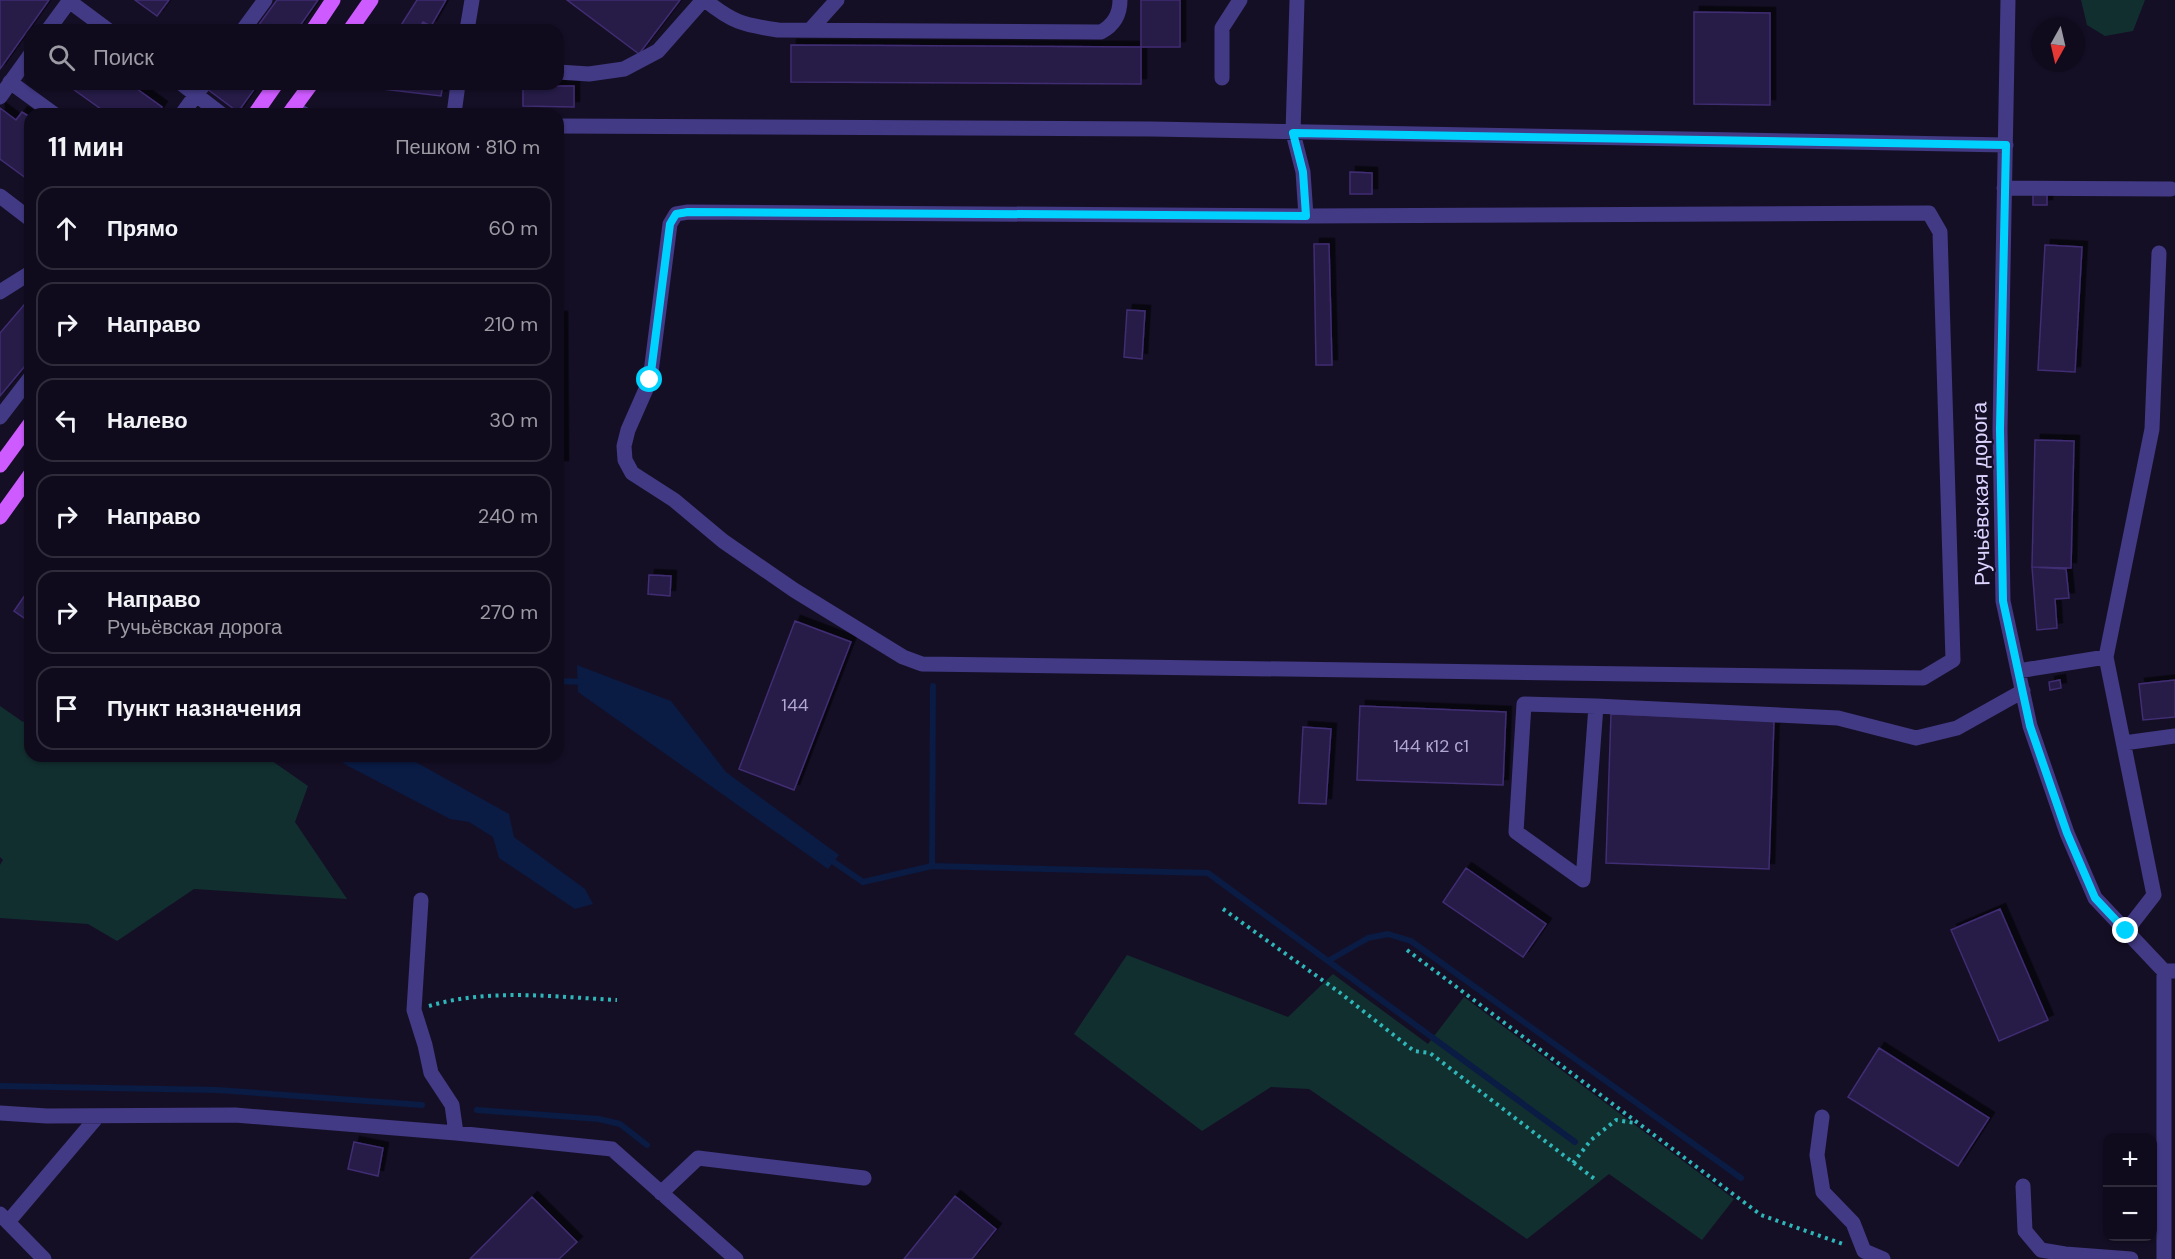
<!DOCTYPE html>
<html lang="ru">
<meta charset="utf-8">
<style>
:root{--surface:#100b1c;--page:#191425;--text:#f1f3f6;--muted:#9c9ba3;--line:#302b3b}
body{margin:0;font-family:"DM Sans",sans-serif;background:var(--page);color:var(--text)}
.controls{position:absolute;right:18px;bottom:18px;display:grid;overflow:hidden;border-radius:12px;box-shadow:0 2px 4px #0004}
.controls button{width:54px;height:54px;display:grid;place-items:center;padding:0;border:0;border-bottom:2px solid var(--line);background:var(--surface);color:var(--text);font:30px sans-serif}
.compass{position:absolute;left:2031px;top:18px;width:54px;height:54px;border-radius:50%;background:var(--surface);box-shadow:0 2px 4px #0004;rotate:188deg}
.stop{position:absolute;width:18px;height:18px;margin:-14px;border:4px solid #00d2ff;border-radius:50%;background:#fff}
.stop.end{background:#00d2ff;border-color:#fff;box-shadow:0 2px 6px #0008}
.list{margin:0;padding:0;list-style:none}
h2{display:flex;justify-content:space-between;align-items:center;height:78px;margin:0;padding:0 24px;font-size:26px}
h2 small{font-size:20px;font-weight:400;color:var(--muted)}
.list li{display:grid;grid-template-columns:39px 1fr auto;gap:18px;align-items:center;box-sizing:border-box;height:84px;margin:0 12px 12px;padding:0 12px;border:2px solid var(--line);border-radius:18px}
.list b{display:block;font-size:22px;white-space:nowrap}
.list p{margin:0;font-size:20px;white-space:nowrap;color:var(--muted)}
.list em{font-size:20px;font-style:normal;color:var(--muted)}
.icon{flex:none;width:33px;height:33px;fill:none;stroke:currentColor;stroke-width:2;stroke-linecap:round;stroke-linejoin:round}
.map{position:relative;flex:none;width:2175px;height:1259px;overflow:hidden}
.search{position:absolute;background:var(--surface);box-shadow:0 2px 4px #0004;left:24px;top:24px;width:540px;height:66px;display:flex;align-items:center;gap:15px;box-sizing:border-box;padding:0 21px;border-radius:18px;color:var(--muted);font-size:22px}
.panel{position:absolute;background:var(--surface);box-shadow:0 2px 4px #0004;left:24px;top:108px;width:540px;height:654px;border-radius:18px}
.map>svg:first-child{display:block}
.green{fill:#122f30}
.water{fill:#0a1b44}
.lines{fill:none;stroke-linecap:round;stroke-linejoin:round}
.stream{stroke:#0a1b44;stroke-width:6}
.building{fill:#271b47;stroke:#402d73;stroke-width:1.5;filter:url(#shadow)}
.path{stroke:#2fb6b8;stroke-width:4;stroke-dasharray:3 4.5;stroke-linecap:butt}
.minor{stroke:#423a85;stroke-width:15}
.major{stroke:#ce5bff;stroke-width:15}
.route{stroke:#00d2ff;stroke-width:8}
.labels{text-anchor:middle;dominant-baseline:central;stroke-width:4.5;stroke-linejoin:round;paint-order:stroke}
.number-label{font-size:18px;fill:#afa6d1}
.street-label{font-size:21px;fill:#dcd4ff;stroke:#150f26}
</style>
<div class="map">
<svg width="2175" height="1259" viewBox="0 0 2175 1259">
<defs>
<filter id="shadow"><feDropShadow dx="5.5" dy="-5.5" stdDeviation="0" flood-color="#0009"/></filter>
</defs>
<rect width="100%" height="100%" fill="#150f26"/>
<!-- green -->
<path class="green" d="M2081,0h64l-12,31 -28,5 -18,-11z
M0,706l23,16 7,-9v43h122l5,3 21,-3h87l43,30 -13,36 52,77 -153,-10 -77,52 -29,-17 -88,-6v-53l3,-5 -3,-3z
M1127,955l161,62 45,-43 95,70 36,-47 270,202 -32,41 -93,-66 -82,65 -218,-150 -38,-2 -69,44 -128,-97z"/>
<!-- water -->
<path class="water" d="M577,665l94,36 55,71 113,83 -11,14 -250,-177z
M333,756h72l104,58 5,23 71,52 8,15 -18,5 -76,-51 -6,-21 -24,-15 -19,-3 -102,-53z"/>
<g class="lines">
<!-- stream -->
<path class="stream" d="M558,681l26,1
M933,686l-1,180 276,7 367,269
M828,858l35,24 69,-16
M1328,961l40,-23 20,-4 23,7 330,237
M0,1086l217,4 205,15
M477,1110l122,9 21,5 27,21"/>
</g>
<!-- building -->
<path class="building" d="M0,0h49l-49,69z
M135,0h34l-12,16z
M277,0h41l-21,30h-42z
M417,0h29l-15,26 -8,-4 -5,8h-20z
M567,0h113l-41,54z
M1141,0h39v47h-39z
M1694,12l76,1v92l-76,-1z
M791,45l350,2v37l-350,-2z
M66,84h64l32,23 -5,7h-49z
M209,84h49l-20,28 -32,-24z
M384,84h59l-2,12 -58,-7z
M523,86h51v21l-51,-1z
M0,108l16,12 6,-8 8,5v64l-30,-22z
M1350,172l22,1v21h-22z
M2033,191l14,1v13h-14z
M1314,244h15l3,121h-16z
M2045,245l37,2 -7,125 -37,-2z
M30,298v62l-30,36v-63z
M1127,310l18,1 -3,48 -18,-2z
M558,317h4l1,149h-5z
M2035,440l39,1 -3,127 -39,-1z
M2032,567l34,2 3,29 -14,1 2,29 -20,2z
M649,575l22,1 -1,20 -22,-2z
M30,588v34l-16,-11z
M795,621l56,21 -57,148 -55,-21z
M2060,680l1,8 -11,2 -1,-8z
M2175,680v37l-32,3 -4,-36z
M1360,706l146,6 -3,73 -146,-5z
M1611,714l163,6 -5,149 -163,-6z
M1303,727l28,2 -5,75 -27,-1z
M1466,868l80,56 -23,33 -80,-55z
M2000,909l48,111 -49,21 -48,-111z
M1879,1048l110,70 -31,48 -110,-69z
M354,1142l29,6 -5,28 -30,-7z
M955,1196l41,33 -24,30h-68z
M532,1197l45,45 -18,17h-89z"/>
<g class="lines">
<!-- path -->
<path class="path" d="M1223,909l116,83 75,59 16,2 166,127
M1407,950l354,265 82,29
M429,1006c60,-18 126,-9 188,-6
M1573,1163l18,-23 25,-20 19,3"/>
<!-- minor -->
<path class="minor" d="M705,0c27,22 38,25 73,30l323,2c13,-7 19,-18 19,-32
M1297,0l-4,133 10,39 3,44
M2008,0l-8,429 3,172 27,125 37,107 28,65 69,73h11
M69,1l39,29
M48,30l22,-30
M243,30l22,-30
M467,30l5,-30
M810,30l27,-30
M558,72l31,2 35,-5 34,-18 45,-51
M1222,78v-50l18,-28
M10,82l44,32
M182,84l39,30
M0,97l30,-42
M293,108l11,6
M182,114l22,-30
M454,114l4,-30
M558,126l594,3 854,16
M2004,188l167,1
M0,196l30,23
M688,212l618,4 623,-3 11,19 13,428 -30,18 -1001,-14 -19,-7 -109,-67 -71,-49 -49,-41 -42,-27 -7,-13 -1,-14 4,-16 22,-50 20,-156 6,-10z
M0,292l30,-19
M0,417l30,-39
M2018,671l88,-14
M1524,704l72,2 -13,174 -67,-48z
M1596,706l242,12 78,20 41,-10 66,-37
M2124,743l51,-7
M421,900l-7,110 11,35 6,28 21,32 4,28
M2126,931l28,-36 -48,-238 46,-228 7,-176
M0,1113l47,3 188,-1 221,18 156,16 124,110
M1822,1117l-5,38 6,37 30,31 11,28 19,8
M2023,1186l2,45 16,19 24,4 66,5
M661,1193l37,-35 166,20
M0,1214l44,45
M8,1222l90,-106
M2164,1259v-288"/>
<!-- major -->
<path class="major" d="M313,30l20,-30
M350,30l21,-30
M255,114l21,-30
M289,114l22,-30
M0,465l30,-41
M0,517l30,-42"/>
</g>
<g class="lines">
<!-- route -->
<path class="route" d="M650,380l20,-156 6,-10 12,-2 618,4 -3,-44 -10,-39 713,12 -6,284 3,172 27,125 37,107 28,65 31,33"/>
</g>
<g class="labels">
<!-- number labels -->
<g class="number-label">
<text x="795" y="705">144</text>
<text x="1431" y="746">144 к12 с1</text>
</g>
<!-- street labels -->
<g class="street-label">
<text transform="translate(1981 494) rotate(-91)">Ручьёвская дорога</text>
</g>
</g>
</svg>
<div class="controls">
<button>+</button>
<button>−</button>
</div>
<svg class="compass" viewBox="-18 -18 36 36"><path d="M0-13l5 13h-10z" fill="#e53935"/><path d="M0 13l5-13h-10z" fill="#9c9ba3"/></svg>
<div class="stop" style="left:650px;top:380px"></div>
<div class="stop end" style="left:2126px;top:931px"></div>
<div class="search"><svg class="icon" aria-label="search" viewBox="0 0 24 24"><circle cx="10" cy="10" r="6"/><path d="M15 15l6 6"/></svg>Поиск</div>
<section class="panel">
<h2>11 мин<small>Пешком · 810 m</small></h2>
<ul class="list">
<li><svg class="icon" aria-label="ahead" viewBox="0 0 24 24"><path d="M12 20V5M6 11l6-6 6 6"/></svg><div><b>Прямо</b></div><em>60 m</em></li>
<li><svg class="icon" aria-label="right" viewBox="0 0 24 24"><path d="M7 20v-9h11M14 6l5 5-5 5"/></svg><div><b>Направо</b></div><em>210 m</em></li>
<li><svg class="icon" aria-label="left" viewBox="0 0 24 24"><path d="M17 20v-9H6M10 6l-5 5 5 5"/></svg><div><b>Налево</b></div><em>30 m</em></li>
<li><svg class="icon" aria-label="right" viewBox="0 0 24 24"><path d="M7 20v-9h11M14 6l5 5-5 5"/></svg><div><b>Направо</b></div><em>240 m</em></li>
<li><svg class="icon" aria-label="right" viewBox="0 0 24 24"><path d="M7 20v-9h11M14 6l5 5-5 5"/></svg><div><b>Направо</b><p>Ручьёвская дорога</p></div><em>270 m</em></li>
<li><svg class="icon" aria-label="arrive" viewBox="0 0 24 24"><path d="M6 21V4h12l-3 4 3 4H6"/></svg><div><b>Пункт назначения</b></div></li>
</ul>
</section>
</div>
